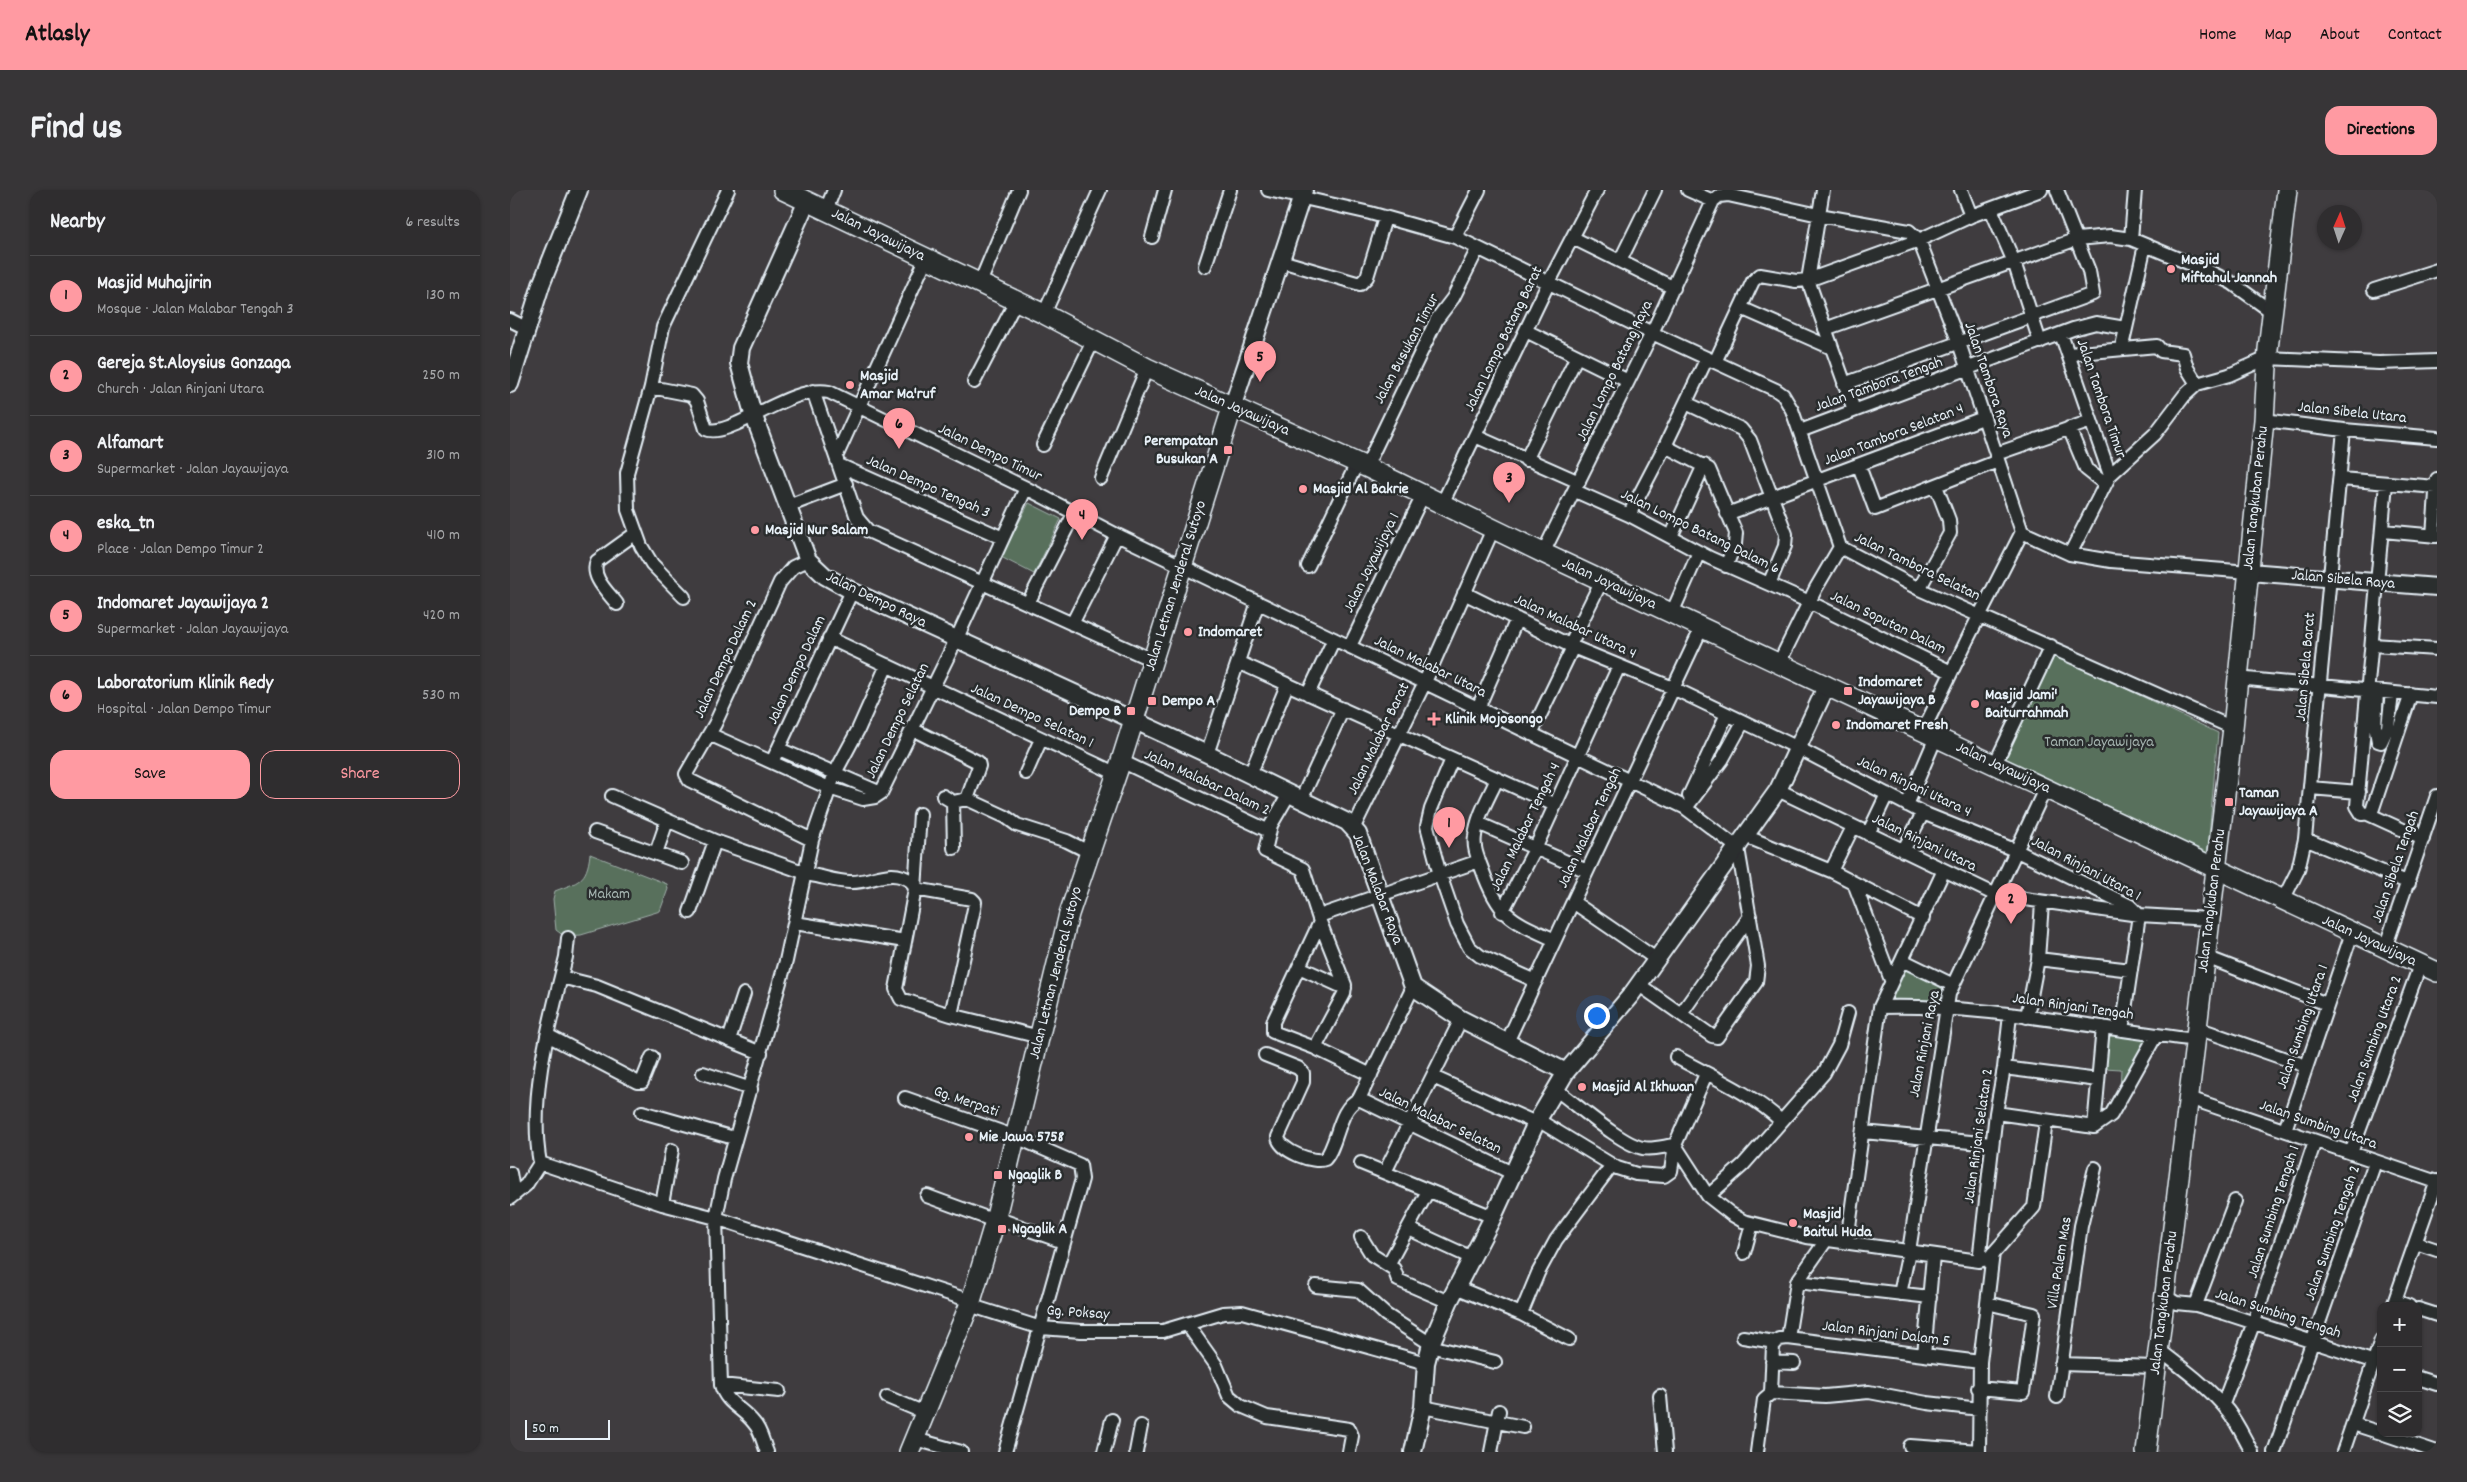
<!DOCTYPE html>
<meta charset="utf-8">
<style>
:root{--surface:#2f2d2f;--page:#373537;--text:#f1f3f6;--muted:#a7a8aa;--line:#4a494b;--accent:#ff9aa2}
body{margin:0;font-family:Dekko,sans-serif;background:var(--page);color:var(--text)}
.controls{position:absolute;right:15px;bottom:15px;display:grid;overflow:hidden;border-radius:10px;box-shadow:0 1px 4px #0004}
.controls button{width:45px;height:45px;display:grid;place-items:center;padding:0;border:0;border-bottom:1px solid var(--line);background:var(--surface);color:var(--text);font:25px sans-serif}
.compass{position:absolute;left:1807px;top:15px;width:45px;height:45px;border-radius:50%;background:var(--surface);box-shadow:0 1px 4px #0004;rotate:3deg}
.scale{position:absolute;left:15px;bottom:12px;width:85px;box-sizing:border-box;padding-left:5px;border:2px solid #e8f1f8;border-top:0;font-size:14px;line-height:18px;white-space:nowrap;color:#e8f1f8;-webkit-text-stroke:4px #2a2d2e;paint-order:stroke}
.you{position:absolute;left:1086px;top:825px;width:18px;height:18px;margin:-12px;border:4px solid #fff;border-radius:50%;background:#1a73e8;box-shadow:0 0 0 8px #1a73e833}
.badge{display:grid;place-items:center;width:32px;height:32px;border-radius:50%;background:var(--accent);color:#111;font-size:16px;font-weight:700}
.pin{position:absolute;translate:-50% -41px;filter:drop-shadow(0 1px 2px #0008)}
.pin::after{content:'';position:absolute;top:26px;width:18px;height:15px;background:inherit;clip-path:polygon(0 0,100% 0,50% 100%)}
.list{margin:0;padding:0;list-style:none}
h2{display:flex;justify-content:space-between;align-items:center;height:65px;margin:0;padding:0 20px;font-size:21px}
h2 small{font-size:16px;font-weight:400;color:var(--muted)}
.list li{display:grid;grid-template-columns:32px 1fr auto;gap:15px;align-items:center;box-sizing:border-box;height:80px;padding:0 20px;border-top:1px solid var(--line)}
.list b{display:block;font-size:19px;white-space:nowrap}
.list p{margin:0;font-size:16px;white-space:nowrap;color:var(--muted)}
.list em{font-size:16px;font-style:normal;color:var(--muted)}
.actions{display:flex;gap:10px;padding:15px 20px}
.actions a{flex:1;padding:11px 0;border:1px solid var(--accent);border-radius:15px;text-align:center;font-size:18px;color:var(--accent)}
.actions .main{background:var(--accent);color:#111}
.icon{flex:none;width:28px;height:28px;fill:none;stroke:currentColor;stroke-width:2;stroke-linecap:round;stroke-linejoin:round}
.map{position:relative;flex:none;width:1927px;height:1262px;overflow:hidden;border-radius:15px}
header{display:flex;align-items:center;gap:30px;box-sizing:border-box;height:70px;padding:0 25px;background:var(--accent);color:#111}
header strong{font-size:24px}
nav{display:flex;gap:28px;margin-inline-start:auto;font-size:18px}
.intro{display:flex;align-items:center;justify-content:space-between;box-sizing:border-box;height:120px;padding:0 30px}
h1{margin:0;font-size:35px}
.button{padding:12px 22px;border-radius:15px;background:var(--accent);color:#111;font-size:18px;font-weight:700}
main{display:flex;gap:30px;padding:0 30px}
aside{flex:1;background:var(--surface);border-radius:15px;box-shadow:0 1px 4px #0004}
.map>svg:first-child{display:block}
.green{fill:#586f5c;stroke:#a0b0aa}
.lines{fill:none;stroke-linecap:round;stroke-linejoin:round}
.minor-casing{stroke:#e8f1f8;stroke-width:16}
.tertiary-casing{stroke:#e8f1f8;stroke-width:20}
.secondary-casing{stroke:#e8f1f8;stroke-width:22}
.minor{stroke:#2a2d2e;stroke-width:12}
.tertiary{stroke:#2a2d2e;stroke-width:16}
.secondary{stroke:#2a2d2e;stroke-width:19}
.poi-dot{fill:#ff9aa2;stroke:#2a2d2e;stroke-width:2}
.labels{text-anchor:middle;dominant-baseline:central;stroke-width:5;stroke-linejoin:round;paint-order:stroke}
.street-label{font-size:16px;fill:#e8f1f8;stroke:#2a2d2e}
.poi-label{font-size:16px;font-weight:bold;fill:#e8f1f8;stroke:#2a2d2e;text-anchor:start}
.park-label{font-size:16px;fill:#a7b6b2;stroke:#2a2d2e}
</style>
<header>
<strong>Atlasly</strong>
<nav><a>Home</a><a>Map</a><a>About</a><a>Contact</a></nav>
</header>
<div class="intro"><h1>Find us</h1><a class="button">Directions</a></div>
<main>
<aside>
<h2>Nearby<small>6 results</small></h2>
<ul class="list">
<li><span class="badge">1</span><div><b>Masjid Muhajirin</b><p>Mosque · Jalan Malabar Tengah 3</p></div><em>130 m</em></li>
<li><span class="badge">2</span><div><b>Gereja St.Aloysius Gonzaga</b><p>Church · Jalan Rinjani Utara</p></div><em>250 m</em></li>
<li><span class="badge">3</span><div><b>Alfamart</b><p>Supermarket · Jalan Jayawijaya</p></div><em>310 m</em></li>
<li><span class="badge">4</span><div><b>eska_tn</b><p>Place · Jalan Dempo Timur 2</p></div><em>410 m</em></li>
<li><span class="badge">5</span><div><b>Indomaret Jayawijaya 2</b><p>Supermarket · Jalan Jayawijaya</p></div><em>420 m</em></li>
<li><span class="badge">6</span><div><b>Laboratorium Klinik Redy</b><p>Hospital · Jalan Dempo Timur</p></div><em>530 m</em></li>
</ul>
<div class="actions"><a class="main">Save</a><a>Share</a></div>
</aside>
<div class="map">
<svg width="1927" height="1262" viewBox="0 0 1927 1262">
<rect width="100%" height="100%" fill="#3f3c3f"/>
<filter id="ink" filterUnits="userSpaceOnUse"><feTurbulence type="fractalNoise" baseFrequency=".02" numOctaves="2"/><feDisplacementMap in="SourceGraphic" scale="10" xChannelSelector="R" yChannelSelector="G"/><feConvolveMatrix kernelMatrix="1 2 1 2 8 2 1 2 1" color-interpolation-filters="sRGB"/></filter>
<g filter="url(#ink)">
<!-- green -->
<path class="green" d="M519,313l32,16 -27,55 -33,-17z
M1542,463l166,80 -11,126 -205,-97z
M80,664l77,30 1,5 -8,22 -79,24 -17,1 -8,-6 -3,-31 2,-8c23,-9 32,-9 35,-37z
M1394,774l45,23 -6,20 -60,-3z
M1596,841l45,7 -31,53 1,-22 -17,-1z"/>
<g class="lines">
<defs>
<path id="minor" d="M758,0l102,23 85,24 197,96 124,57 7,5 9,15 48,137
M1178,0l25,11
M1313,0l-15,90 46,130
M1451,0l10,26
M1481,19l23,53 26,80
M316,20l8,-20
M642,47l13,-47
M945,47l24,-47
M1063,48l101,50
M1621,49l4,-49
M771,71l79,23 7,-7 18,-59
M1110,71l35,-71
M695,76l25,-76
M470,93l39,-93
M1864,100l63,-20
M1231,118l91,40
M534,124l56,-124
M0,130l16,8
M1315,139l252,-90 33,-3 21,3 79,33 22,11 40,29
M1016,141l102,50
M1551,144l49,141 -40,79
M1612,156l23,-101
M1559,164l88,-8 4,5 22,3 4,14 10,16
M1205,172l38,-81 7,-6 36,6 12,-1 111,-40 52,-24 70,-26
M464,192l42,-81
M1334,194l249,-90 -4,-23 -32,-81
M141,197l41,8 5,6 9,28c23,11 84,-45 123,-37l197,96 91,47 567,272 54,41 20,118 -2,16 -39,55 -5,-1 -74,-52
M303,201l44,127 11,13 284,129
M1176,213l55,26 9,11 36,94 -1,12 -16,38
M1754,230l80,10 93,8
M1559,238l17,41 19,15
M1290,241l273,-102 23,-6 29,5
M965,246l104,46
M533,255l50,-104
M1155,256l44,23 27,64 -1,11 -9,22
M1486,264l95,-33
M326,267l90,-198
M1016,270l51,-104
M329,275l164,73
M1349,276l16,43 123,-48
M856,277l71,-148 16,-21 25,-50
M1600,285l45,-41 29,-38 13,-12 32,-9 38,-17 112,5 58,-2
M591,288l46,-110
M1831,289l95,8
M1876,293l-29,323 5,8 9,-1 2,-5 38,-114
M1065,301l54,24 81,43 95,42 146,72
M932,314l106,-220 49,-94
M278,316l58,-22
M1217,324l256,-96
M1119,325l36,-69 42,-88
M1873,341l54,5
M1512,342l48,22 41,7 138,11
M1923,346l4,-57
M1161,347l33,-72
M1330,357l79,42 314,139
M1033,363l109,-220 61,-132 6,-5 9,-1 91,20 90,16 10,9 40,103 63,189
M298,370l-15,7 -13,15 -65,142 -29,50 3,6 123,60
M798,376l49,-103
M1409,399l31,-56 -1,-13 -13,-34
M954,403l109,54 100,41 125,60 125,65 94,38 113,55 9,9 -17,115
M174,407l-32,-33 -11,-18 -13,-36 -1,-37 24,-86 12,-60 65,-137
M518,413l46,-89
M107,414c-9,-12 -27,-27 -20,-43l39,-28
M1162,423l27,-61
M562,434l45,-89
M319,448l288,136
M1060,455l32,-65
M1862,455l65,4
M840,456l73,-151
M728,472l317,143
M1269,473l37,-75 24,-41
M1727,488l200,19
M1867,502l-2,34 3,15 3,1 7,-15 4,-34
M798,504l26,-55
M968,518l39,-89
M402,539l66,33 1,4 -12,33
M1413,541l44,-91 55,-108
M199,544l120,54 34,11 12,-2 6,-4 76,-155 69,-150
M1021,544l42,-87
M269,559l102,44
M697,564l51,-152
M942,569l-21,50 -4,17 13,49 17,49 12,23 11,9 56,25
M611,571l148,70
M262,572l80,-171
M1485,574l56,-118
M516,583l15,-34
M740,585l37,-90
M987,589c-8,18 -20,37 -22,57 -2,12 3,22 7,33 17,48 29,51 73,71
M1800,598l49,4
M1268,600l218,105 143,20 71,4
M779,604l-18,31 -6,26 38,18 17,53 25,63 -1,9 -29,54
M102,606l103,45 91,32
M433,606l10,6 14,-3 39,18 11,8 50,16 22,11
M1179,606l38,-82
M791,610l42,-91
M443,612l1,46
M1397,615l29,-68
M1176,618l36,-48 21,-38
M410,624l-5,75 -19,100 5,10 50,16 89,22
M1858,624l55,25
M968,633l109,48
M844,637l71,-145 68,-153
M85,642l87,31
M1358,644l19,-40
M1235,646l86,35 92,47
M1795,649l104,44
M1393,661l20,-38
M146,663l11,-32
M1321,681l22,-44
M301,685c13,2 26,7 39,7 23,1 40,-16 62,0l3,7 57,10 3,3 -1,7 -23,106
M1344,693l37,97
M1063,712l83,57
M1772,712l16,-32 7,-31 39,-409
M180,722l25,-71
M992,722l33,-63 84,-183
M809,726l160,-55
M810,732l-47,100v10l42,16 56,27
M291,734l104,17
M1875,758l52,-152
M1696,767l121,47
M1528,769l93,11
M1392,770l51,25
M789,777l46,21
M51,787l36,9 164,67
M903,797l-54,112 153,74
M1370,817c105,-3 212,21 316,33
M1171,824l69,-98
M1517,827l11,-58 4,-56
M1687,838l109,38
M39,846l88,46h5l10,-25
M219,850l15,-46
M997,852l195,-415
M755,865l33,13 5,5v9l-25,55c2,14 36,27 47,22 13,-14 13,-51 34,-60
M1166,867c36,20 75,36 105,64
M1494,878l94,12
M193,883l48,16
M923,887l103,46
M1045,899c20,14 67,56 88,59 10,2 22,-2 32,-3l33,51 23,18 12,7 64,16 172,24 10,-3 45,-51 12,-85
M395,908l111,39 64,28 2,14 -77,273
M1679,908l248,84
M132,922l92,26
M1486,923l98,14 17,-12 45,-80
M1028,930l79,48 19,6 28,2 7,-5 4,-26 31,-71
M1584,937l9,-100
M1775,940l67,-197
M1353,942l129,12
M1841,963l69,-188
M30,973l122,41 54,14 255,83
M30,973c-12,-66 10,-142 26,-206l2,-19
M851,973l132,54
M875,982l76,-153
M0,983l4,22
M417,1006l68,25
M1198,1006l35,-31 81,-92 15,-28 9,-32
M0,1008l16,-13 14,-22
M152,1014l10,-54
M486,1028l62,22
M899,1039l63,29
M851,1047l11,18 22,14 4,11 51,22
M1337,1051l33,-234 64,-137
M1906,1053l21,7
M1234,1063l8,-29
M1469,1071l17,-148 8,-45 6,-53
M878,1075l40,-74
M1287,1092l133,15
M806,1096l42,4 28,25 45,29
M948,1098l63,26 17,-41 18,-33 56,-75
M1390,1104l9,-43 40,-257 97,-207
M1655,1106l11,7 20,2 28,8 157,51
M1885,1111l14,5
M459,1115l72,23 40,3h82l60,-18 19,-1 184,51
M1686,1115l39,-104
M1883,1116l44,-125
M1908,1119l19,6
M1011,1124l48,25
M677,1134l29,41 13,31 12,10 26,11 82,12 3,7 -3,16
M1233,1147l32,5
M1278,1148l9,-56 30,-43
M920,1156l65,16
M1648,1159c24,19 51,38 70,62 10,13 16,27 24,41
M1414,1165l9,-99
M1262,1172l22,1
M1551,1174l95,3
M1908,1188l19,6
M211,1195l58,6
M1468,1198l45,4 11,-78 -47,-11
M1261,1203l54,3 44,-4 58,11 53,6
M1150,1206l5,56
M377,1207l38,16
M1547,1207l24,-171 14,-58
M1713,1214l31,-82 61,-181
M913,1217l100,20
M1843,1234l28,9
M1871,1243l56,19
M405,1249l46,13
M1400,1256l69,5
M257,1262c-4,-9 -6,-22 -13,-29 -11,-15 -28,-19 -33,-38l-5,-167 8,-39 62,-218 26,-121 23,-67 23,-43 29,-65
M594,1262l8,-32
M626,1262l5,-26
M981,1262l8,-41
M1247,1262l7,-53 7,-6 2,-47 6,-7 9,-1 192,24
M1469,1262l1,-90 13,-109
M1764,1262l101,-290
M1833,1262l38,-112"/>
<path id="tertiary" d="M297,11l-66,147 -2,15 14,51 55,146 17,16 27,15 355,163 140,68 11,12 55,153 48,32 105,53
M0,194l31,-99 38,-95
M722,218l72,-218
M1739,382l188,15
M903,1262l10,-45 3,-44 5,-19 18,-42 44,-85 43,-94 30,-51 65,-77 147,-205 49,-105"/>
<path id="secondary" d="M273,0l261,124 103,54 219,99 177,86 894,419
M399,1262l62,-151 24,-80 74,-307 52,-153 111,-353
M1636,1262l87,-724 31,-308 4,-71 19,-159"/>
</defs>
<!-- minor casing -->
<use href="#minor" class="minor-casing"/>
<!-- tertiary casing -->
<use href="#tertiary" class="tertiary-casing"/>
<!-- secondary casing -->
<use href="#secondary" class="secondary-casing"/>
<!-- minor -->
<use href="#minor" class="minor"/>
<!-- tertiary -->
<use href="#tertiary" class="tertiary"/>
<!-- secondary -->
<use href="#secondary" class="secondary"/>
</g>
</g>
<!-- markers -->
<g class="poi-dot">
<circle cx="1661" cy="79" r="5"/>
<circle cx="340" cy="195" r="5"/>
<rect x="713" y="255" width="10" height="10" rx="2.5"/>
<circle cx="793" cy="299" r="5"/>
<circle cx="245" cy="340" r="5"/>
<circle cx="678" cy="442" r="5"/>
<rect x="1333" y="496" width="10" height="10" rx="2.5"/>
<rect x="637" y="506" width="10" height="10" rx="2.5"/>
<circle cx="1465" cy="514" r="5"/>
<rect x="616" y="516" width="10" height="10" rx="2.5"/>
<path d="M921.5 521.5h5v5h5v5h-5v5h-5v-5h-5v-5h5z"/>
<circle cx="1326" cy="535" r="5"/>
<rect x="1714" y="607" width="10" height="10" rx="2.5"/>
<circle cx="1072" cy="897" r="5"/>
<circle cx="459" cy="947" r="5"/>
<rect x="483" y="980" width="10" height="10" rx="2.5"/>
<circle cx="1283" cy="1033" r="5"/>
<rect x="487" y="1034" width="10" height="10" rx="2.5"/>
</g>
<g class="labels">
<!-- street labels -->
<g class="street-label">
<text transform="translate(368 45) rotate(26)">Jalan Jayawijaya</text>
<text transform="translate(994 149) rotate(-64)">Jalan Lompo Batang Barat</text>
<text transform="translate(897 159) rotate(-62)">Jalan Busukan Timur</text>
<text transform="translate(1105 181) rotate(-64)">Jalan Lompo Batang Raya</text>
<text transform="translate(1478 190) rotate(71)">Jalan Tambora Raya</text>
<text transform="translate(1369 195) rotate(-20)">Jalan Tambora Tengah</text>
<text transform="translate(1591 209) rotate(71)">Jalan Tambora Timur</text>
<text transform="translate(732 221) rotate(24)">Jalan Jayawijaya</text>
<text transform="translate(1842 223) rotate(6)">Jalan Sibela Utara</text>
<text transform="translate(1384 245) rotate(-21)">Jalan Tambora Selatan 4</text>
<text transform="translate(480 263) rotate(26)">Jalan Dempo Timur</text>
<text transform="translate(418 297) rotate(24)">Jalan Dempo Tengah 3</text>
<text transform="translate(1746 308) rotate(-84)">Jalan Tangkuban Perahu</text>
<text transform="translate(1190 342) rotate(26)">Jalan Lompo Batang Dalam 6</text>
<text transform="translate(862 373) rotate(-64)">Jalan Jayawijaya 1</text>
<text transform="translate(1407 377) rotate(26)">Jalan Tambora Selatan</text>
<text transform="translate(1833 390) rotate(5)">Jalan Sibela Raya</text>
<text transform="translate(1099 394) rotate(25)">Jalan Jayawijaya</text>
<text transform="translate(666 396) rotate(-73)">Jalan Letnan Jenderal Sutoyo</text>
<text transform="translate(366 410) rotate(26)">Jalan Dempo Raya</text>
<text transform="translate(1378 433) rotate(26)">Jalan Soputan Dalam</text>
<text transform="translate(1065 437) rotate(25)">Jalan Malabar Utara 4</text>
<text transform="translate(216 469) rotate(-65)">Jalan Dempo Dalam 2</text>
<text transform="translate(920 477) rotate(26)">Jalan Malabar Utara</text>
<text transform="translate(1796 477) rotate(-85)">Jalan Sibela Barat</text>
<text transform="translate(287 480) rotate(-65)">Jalan Dempo Dalam</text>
<text transform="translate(522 526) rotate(25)">Jalan Dempo Selatan 1</text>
<text transform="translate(388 531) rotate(-64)">Jalan Dempo Selatan</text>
<text transform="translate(869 549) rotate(-64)">Jalan Malabar Barat</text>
<text transform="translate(1493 578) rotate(25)">Jalan Jayawijaya</text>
<text transform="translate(697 593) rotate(25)">Jalan Malabar Dalam 2</text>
<text transform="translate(1404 597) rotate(25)">Jalan Rinjani Utara 4</text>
<text transform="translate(1016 637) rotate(-64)">Jalan Malabar Tengah 4</text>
<text transform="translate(1080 638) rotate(-65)">Jalan Malabar Tengah</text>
<text transform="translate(1414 653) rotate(26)">Jalan Rinjani Utara</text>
<text transform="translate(1886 677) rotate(-71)">Jalan Sibela Tengah</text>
<text transform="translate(1576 679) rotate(28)">Jalan Rinjani Utara 1</text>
<text transform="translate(867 699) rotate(69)">Jalan Malabar Raya</text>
<text transform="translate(1702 711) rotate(-83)">Jalan Tangkuban Perahu</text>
<text transform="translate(1859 751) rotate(25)">Jalan Jayawijaya</text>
<text transform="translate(546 783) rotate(-76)">Jalan Letnan Jenderal Sutoyo</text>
<text transform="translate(1563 817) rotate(8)">Jalan Rinjani Tengah</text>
<text transform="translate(1793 837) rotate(-71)">Jalan Sumbing Utara 1</text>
<text transform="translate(1865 849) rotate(-70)">Jalan Sumbing Utara 2</text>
<text transform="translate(1415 854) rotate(-79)">Jalan Rinjani Raya</text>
<text transform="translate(456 912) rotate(19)">Gg. Merpati</text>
<text transform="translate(930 931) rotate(26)">Jalan Malabar Selatan</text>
<text transform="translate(1808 935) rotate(19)">Jalan Sumbing Utara</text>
<text transform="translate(1469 946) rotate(-82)">Jalan Rinjani Selatan 2</text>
<text transform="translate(1764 1022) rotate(-72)">Jalan Sumbing Tengah 1</text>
<text transform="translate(1823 1043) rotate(-71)">Jalan Sumbing Tengah 2</text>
<text transform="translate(1550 1073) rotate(-81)">Villa Palem Mas</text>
<text transform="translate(1654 1113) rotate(-83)">Jalan Tangkuban Perahu</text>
<text transform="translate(568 1123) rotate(4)">Gg. Poksay</text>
<text transform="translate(1768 1124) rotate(18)">Jalan Sumbing Tengah</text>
<text transform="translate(1376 1144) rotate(7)">Jalan Rinjani Dalam 5</text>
</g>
<!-- poi labels -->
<g class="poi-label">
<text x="1671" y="70">Masjid<tspan x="1671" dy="18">Miftahul Jannah</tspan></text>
<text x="350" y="186">Masjid<tspan x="350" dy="18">Amar Ma'ruf</tspan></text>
<text x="708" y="251" text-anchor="end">Perempatan<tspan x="708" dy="18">Busukan A</tspan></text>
<text x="803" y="299">Masjid Al Bakrie</text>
<text x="255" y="340">Masjid Nur Salam</text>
<text x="688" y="442">Indomaret</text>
<text x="1348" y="492">Indomaret<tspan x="1348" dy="18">Jayawijaya B</tspan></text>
<text x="1475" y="505">Masjid Jami'<tspan x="1475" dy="18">Baiturrahmah</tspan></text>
<text x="652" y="511">Dempo A</text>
<text x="611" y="521" text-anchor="end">Dempo B</text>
<text x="935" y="529">Klinik Mojosongo</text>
<text x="1336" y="535">Indomaret Fresh</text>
<text x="1729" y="603">Taman<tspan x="1729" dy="18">Jayawijaya A</tspan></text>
<text x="1082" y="897">Masjid Al Ikhwan</text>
<text x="469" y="947">Mie Jawa 5758</text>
<text x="498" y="985">Ngaglik B</text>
<text x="1293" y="1024">Masjid<tspan x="1293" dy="18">Baitul Huda</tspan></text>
<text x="502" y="1039">Ngaglik A</text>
</g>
<!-- park labels -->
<g class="park-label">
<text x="1589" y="552">Taman Jayawijaya</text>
<text x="99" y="704">Makam</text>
</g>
</g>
</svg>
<div class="controls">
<button>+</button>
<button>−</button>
<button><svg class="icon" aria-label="layers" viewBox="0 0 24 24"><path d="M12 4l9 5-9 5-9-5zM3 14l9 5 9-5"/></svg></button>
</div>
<svg class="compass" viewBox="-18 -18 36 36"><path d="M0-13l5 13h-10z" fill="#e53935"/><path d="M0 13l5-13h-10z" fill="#a7a8aa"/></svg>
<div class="scale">50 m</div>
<div class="you"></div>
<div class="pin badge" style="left:939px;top:658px">1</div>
<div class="pin badge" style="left:1501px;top:734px">2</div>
<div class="pin badge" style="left:999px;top:313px">3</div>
<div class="pin badge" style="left:572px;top:350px">4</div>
<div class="pin badge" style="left:750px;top:192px">5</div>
<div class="pin badge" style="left:389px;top:259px">6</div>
</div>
</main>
